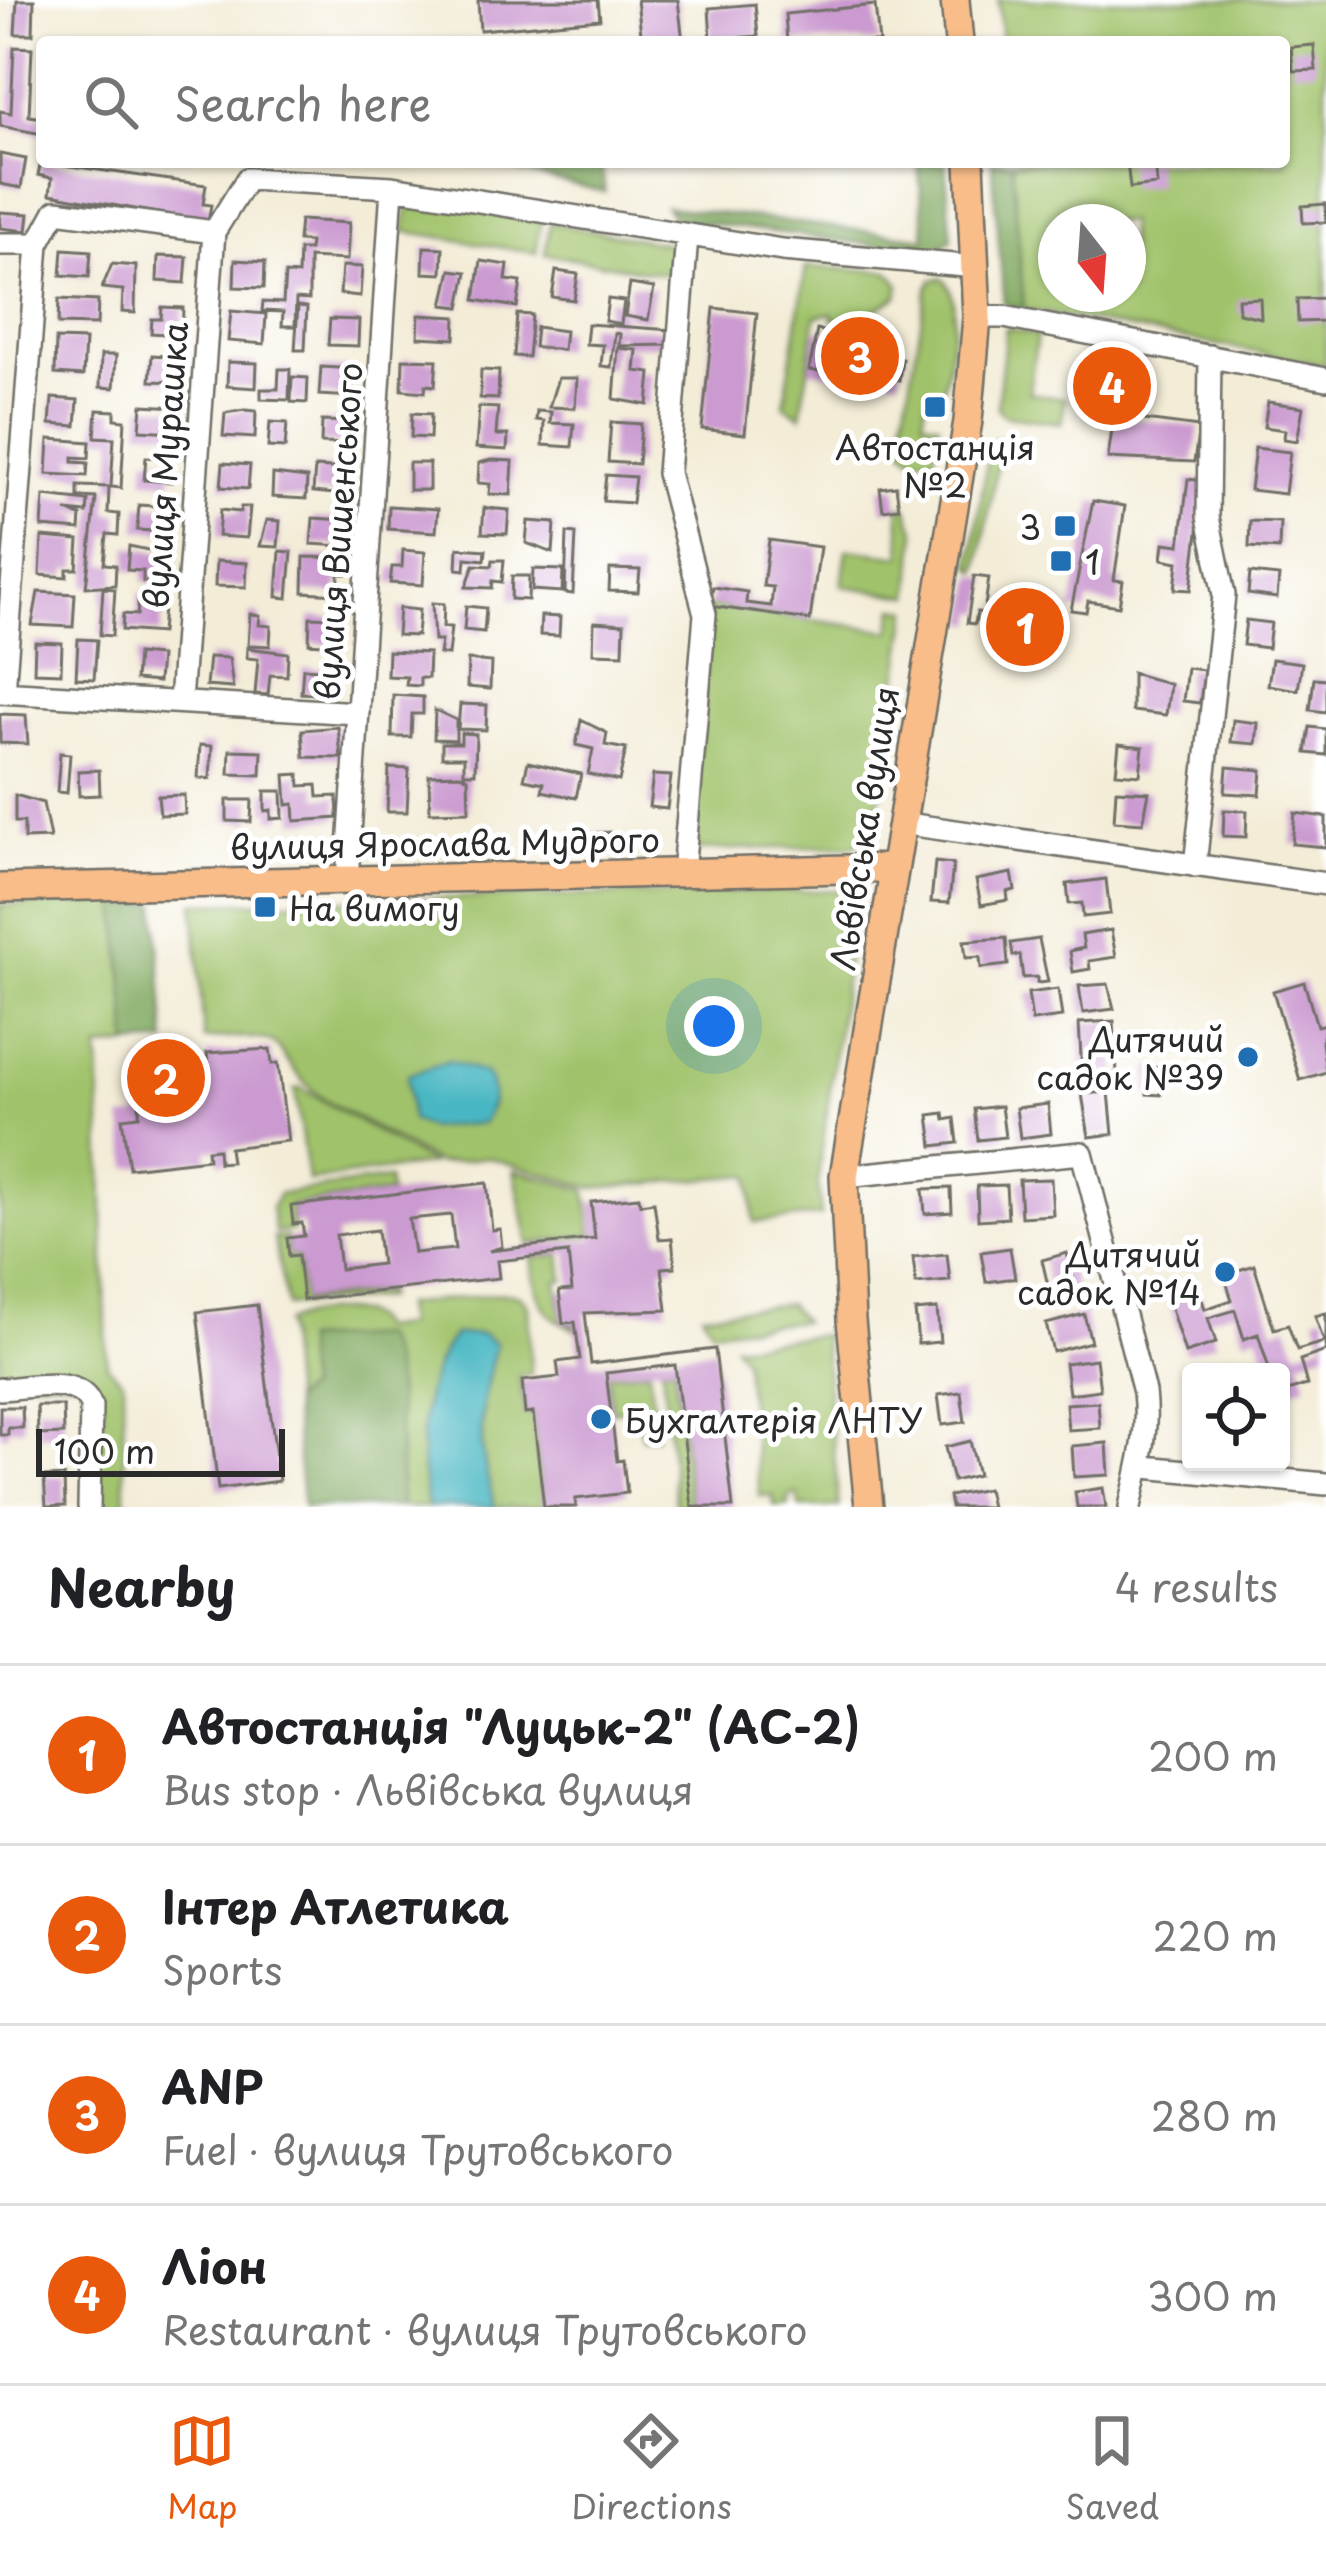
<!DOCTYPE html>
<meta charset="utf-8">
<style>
:root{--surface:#fff;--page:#f2f2f2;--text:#202124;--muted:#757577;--line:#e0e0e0;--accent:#ea580c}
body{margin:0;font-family:"Playpen Sans",sans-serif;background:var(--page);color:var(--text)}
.controls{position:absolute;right:36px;bottom:36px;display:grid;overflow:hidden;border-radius:12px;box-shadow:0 3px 9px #0004}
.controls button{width:108px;height:108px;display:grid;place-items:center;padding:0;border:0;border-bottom:3px solid var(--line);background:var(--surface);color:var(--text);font:60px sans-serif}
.compass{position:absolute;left:1038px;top:204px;width:108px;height:108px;border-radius:50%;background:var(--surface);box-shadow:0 3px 9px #0004;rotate:163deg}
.scale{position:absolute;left:36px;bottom:30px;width:249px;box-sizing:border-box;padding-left:12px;border:6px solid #2b2b2b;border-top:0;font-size:33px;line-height:42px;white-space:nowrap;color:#2b2b2b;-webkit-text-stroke:9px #fff;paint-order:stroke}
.you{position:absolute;left:714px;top:1026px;width:42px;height:42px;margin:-30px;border:9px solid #fff;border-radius:50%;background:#1a73e8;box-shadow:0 0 0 18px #1a73e833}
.badge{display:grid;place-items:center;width:78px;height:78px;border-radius:50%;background:var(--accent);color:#fff;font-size:39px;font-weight:700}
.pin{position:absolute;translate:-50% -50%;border:6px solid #fff;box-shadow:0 3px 12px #0006}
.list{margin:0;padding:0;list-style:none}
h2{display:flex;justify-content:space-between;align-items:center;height:156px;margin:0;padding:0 48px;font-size:51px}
h2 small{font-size:39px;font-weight:400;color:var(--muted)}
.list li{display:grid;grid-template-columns:78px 1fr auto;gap:36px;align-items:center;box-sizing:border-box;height:180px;padding:0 48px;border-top:3px solid var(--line)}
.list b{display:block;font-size:45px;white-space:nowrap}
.list p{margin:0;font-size:39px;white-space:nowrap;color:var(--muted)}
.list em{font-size:39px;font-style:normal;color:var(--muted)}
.icon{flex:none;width:66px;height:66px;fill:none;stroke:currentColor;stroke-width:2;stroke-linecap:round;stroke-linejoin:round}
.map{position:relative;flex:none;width:1326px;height:1507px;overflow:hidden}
.search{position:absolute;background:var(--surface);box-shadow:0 3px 9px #0004;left:36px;right:36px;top:36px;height:132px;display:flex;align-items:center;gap:30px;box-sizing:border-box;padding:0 42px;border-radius:12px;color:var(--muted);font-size:45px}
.sheet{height:876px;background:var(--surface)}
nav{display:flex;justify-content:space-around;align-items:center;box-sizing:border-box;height:168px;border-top:3px solid var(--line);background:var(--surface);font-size:33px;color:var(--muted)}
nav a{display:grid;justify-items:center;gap:6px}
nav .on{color:var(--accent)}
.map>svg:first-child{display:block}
.green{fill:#a0c26b;stroke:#66764b;stroke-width:3;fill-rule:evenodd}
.forest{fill:#80a85f;stroke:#566a45;stroke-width:3}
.water{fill:#49b7c3;stroke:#3a7177;stroke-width:3}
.building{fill:#cb9ad0;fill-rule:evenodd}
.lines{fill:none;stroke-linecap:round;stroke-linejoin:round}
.minor-casing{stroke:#716f67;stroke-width:26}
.major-casing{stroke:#716f67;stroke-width:32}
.minor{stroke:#fff;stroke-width:21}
.major{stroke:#f8bd89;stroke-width:27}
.poi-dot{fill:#1f6fb2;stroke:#fff;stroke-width:4.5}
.labels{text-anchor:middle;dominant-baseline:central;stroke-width:10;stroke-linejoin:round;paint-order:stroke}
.poi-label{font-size:33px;fill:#2b2b2b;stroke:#fff;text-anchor:end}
.street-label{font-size:33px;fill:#2b2b2b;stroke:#fff}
</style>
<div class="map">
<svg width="1326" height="1507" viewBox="0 0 1326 1507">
<rect width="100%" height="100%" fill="#fff"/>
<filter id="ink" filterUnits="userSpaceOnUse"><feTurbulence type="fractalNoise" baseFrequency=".00833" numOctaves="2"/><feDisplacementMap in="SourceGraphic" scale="24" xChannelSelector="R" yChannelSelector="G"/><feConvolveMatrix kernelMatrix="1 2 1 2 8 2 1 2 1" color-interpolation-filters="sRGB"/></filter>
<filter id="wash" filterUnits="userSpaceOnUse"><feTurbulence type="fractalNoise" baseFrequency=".004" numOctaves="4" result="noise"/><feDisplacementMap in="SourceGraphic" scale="48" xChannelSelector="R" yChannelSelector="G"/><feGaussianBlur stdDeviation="2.7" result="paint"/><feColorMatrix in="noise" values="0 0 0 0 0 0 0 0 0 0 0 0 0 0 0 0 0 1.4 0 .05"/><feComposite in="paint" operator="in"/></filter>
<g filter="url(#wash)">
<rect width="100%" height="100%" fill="#f3ecd7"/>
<!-- green -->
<path class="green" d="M998,0h328v365l-302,-56 -12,-147h272v-120h-282zM1056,222h72v72h-72z
M430,202l111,19 -5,32 -133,-22 6,-24z
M550,223l120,21 6,32 -131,-22z
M806,267l83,4 11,14 -2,11 -56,34 1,-9 -10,-2v-6l-17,3 -15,100 -17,-11z
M943,278c22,20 4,85 0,113l-15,-2 -5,31 16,3 -5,35 -21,-1 -9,-8 -3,-14 26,-146 5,-9z
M1006,328l31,7 -8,58 36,5 -3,25 -57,-7 -8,-8z
M998,438l3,6 -23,128 -7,-7 19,-123z
M907,507l9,26 -5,63 -69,-10 5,-37 55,7 -3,-48z
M710,606l181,25 4,-23 14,2 -33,212 -21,24 -164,4z
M844,890l11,11 -37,279 3,36 -67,6 -4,-47 -157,13 -106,-31 -49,7 -117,-67c-62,-52 -17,-64 -117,-58l-10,-136z
M117,903l12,142 -30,4 8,316 16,16 2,126h-28v-110l-16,-17 -81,1v-476z
M301,1088l130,76 -123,17 -13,-92z
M514,1170l72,20 6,45 -63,9z
M388,1179l2,14 -99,12 2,25 -18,3 -4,-25 8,-14z
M286,1237l3,19 8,-1 6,46 82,-9 1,6 -99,8 -13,-68z
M561,1254l3,26 -7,1 6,42h11l1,6c-37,-14 -39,-35 -43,-71z
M503,1293l17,2 8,10 3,70 -12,1 6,38h8l11,93h-49c-20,-68 -15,-95 0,-163l-41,-9c-36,47 -37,115 -26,172h-27l-6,-118 -89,1 -14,11 -7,-78c23,-12 81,-22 93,6l27,-3 -2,-21z
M788,1304l14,17 -90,9 -10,-17z
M823,1335l16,172h-39l-2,-12 -10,2 1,8 -15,1 -1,-11 -13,1 -16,-136 -10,-15z
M674,1366l16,141h-14l-14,-139z
M649,1370l7,66 -14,1 -4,-29 -26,3 -4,-36z"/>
<!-- forest -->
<path class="forest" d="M446,162h155l4,30 -124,-29z
M918,162h27l7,77 -18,14 -259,-34 -9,-12 259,31z
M992,162h20l12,147 -20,-4z
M117,903h39l10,139 -37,3z
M379,1336c25,26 20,133 22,171h-98l-11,-106 14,-12 -3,-49z"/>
<!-- water -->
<path class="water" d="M449,1061l37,13c11,17 7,33 -4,49l-53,5 -18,-8 -4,-45z
M481,1334l15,10c-17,69 -21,95 -1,163h-67c-11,-57 -10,-125 26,-172z"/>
<g id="blocks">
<!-- building -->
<path class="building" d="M17,0h17l-1,34h-18z
M478,0h120l2,19 -120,11z
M637,0h41l5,42h-41z
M755,4l3,32 -47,4 -2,-32z
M875,5l4,37h-92l-2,-28z
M1314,45l2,25 -23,1 -2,-24z
M14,47l18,1 -3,68 13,2v16l-42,-8v-15l11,2z
M0,154l26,5 -5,29 -21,-4z
M41,162l165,23 -3,19 8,1 -3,17 -158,-28 2,-16 -14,-3z
M1127,162h28l2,23 -27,3z
M1325,204l1,18 -23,1 -1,-17z
M0,212l29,2 -2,17 -27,-3z
M300,220l49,3 -2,37 -38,-2v42l-13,-1 -1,27h-13l1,-14 -21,-1 1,-9 20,1 2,-29 13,1 1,-25h10l1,-8 -12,-1z
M424,247l19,1 -1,26 -19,-1z
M63,249l28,2 -2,26 -28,-2z
M158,256l29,1 -2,26 -28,-2z
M235,260l30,2 -1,26 -30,-1z
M481,261l27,4 -2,15 15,2 -4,25 -42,-7z
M112,264l24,2 -1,47 -13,-1 1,-22 -21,-2z
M342,266l20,1 -2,29 -20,-2z
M451,270l16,2 -7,35 -17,-2z
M556,271l22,3 -4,26 -22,-3z
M630,284l24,4 -6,32 -23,-4z
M1260,298l1,20 -22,-5 -1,-14z
M1326,298v23l-28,1 -1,-23z
M59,299l39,2 -1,24 -39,-1z
M608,299l16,2 -3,23 -16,-3z
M298,306l9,1 -2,43h-10z
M162,307l21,1 -1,27 -31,-2 1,-14h9z
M714,308l43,5 -12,121 -43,-5z
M231,311l35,3 -2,30 -36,-3z
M517,314l15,1 -4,42 -14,-1z
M419,315l37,2 -1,22 -37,-2z
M330,319l29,1 -1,26 -30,-1z
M588,324l83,6 -1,15 -51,1 1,-12 -5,-1 -4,34 -10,-1 2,-21 -17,-1z
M536,327l29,4 -2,19 -29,-3z
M817,330l22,4 -3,14 66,11 -3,21 -67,-12 -1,6 -22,-4z
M56,339l29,1 -2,36 -28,-2z
M618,348l19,2 -2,21 16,2 -3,32 -34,-6z
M101,355h15l-2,33 -14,-1z
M152,355l28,2 -2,25 -28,-1z
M1086,355l60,6 -6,46 -36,-4 1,-14 -22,-2z
M403,359l34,1 -2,26 -9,-1 -1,7 -23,-2z
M228,362l29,1 -1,25 -29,-2z
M321,367l34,2 -1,28 -35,-2z
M279,369h11l-1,31 -28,-1v-10h17z
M481,370l18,1 -1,28 -18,-1z
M292,377l16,1 -1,25 -16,-1z
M558,378h19l-2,30 -26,-1z
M52,398l26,2 -2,26 -26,-2z
M1268,402l35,5 -6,34 -13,-2 1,-9 -21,-3z
M142,405l35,2 -2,25 -35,-2z
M479,407l19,1 -2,27h12l-1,15 -31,-2z
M97,410l18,1v8l10,1 -4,68 -10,-1 3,-49 -19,-1z
M245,410l11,1 -1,27 -32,-2 2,-23z
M537,411l14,1 -1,11 24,1 -2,23 -29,-2 1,-24 -8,-1z
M412,413l19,1 -1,24 -19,-1z
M1114,416l85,11 -5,35 -86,-4z
M322,421l30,1 -1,22 -30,-1z
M270,422l17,1 -2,25 -17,-1z
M611,422l30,2 -3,40 -30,-2z
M49,439l41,3 -1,16 -16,-1v5l15,1 -1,13 -40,-2z
M1255,448l35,4 -5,42 -35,-4z
M146,457l27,2 -2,23 -27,-2z
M491,460l22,1 -2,34 -22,-1 1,-10 -12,-1 1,-20z
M223,463l27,2 -2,24 -27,-2z
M409,463h20v27h-20z
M315,467l32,2 -1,26 -33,-3z
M273,474l34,4 -1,21 -34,-2z
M606,475l29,2 -3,26 -29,-2z
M1188,479l16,2 -13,109 -16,-1 3,-27 -16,-3 2,-16 16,2z
M78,486l31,1 -1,26 11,1 -1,21 -11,-1 -3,30 12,1 -1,20 -29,2 10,-89 -18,-1z
M896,486l3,22 -16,2 -3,-22z
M44,496l44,5 -1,12 -21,-2 15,5 -1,14 -38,-3z
M1093,501l32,5 -11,74 9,1 -4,25 -31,-5 -2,11 -15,-2z
M139,505l31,2 -2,25 -31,-2z
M389,506l49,3 -2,23 -48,-3z
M241,507h9l-3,31 -29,-2 2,-26 20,2z
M484,508l25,2 -2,24 -25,-1z
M313,518l32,2 -2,26 -32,-2z
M267,520l13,1 -2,26 -18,-1z
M528,521l27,2 -2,30 -27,-10z
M1250,521l30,1 -1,27 -30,-2z
M567,533l9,1 -3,60 -8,-1z
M42,537l37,3 -2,29h-10v8l-27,-2z
M769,540l51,7 -10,73 -100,-14 3,-19 34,5 -1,11 25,3 2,-19 -10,-1z
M129,546l38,8 -2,30 -22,-2v-11l-16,-1z
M458,548l28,2 -1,10 -19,-2 -1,12 -8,-1z
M403,550l22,2 -2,33 -33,-2 2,-16h10z
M280,551l12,1 -4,46 -11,-1z
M304,557l45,1 -1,16h-9l-1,20 -35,-2z
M493,560h11l-2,22 -9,-1 -1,7 -26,-1 8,-22 18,1z
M216,561l31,2 -1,24 -31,-1z
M533,569l30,1 -1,22 -30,-2z
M610,569l30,1 -2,22 -29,-1z
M1250,573l29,3 -2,22 -29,-4z
M512,576h17l-1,24 -17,-1z
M974,576l15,2 -5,35 -7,-1 -2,12 -8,-1z
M103,588l12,1 -3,47 -12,-1z
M38,592l37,2 -2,33 -41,-2z
M139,593l25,2 -3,38 -39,-3 1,-16 14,1z
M432,603l12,1 -1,23h8l-3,28 -9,-1 2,-13h-7z
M466,606l20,2 -2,24 -20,-2z
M399,608l20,2 -2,26 -20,-1z
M250,614l10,1 -1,10 12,1 -1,20 -22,-1z
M541,616l19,1 -1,19 -19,-1z
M310,617l28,1 -2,27 -27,-2z
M1246,620l25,3 -3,25 -25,-3z
M594,622l30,2 -1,30 -30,-1z
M78,639l19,1 -3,39 -18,-1z
M35,642l27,1 -1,30 -27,-1z
M247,648l41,5 -1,23 -17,-1 -2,20 -13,-1 3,-35 -11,-1z
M388,651l41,2 -1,25h-8v8l-14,-1 1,-8 -20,-1z
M137,654l23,2 -2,26 -23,-2z
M209,657l20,1 4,30 -27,-2z
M1272,659l30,4 -4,27 -30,-5z
M468,660l23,2 -1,27 -23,-2z
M303,668l32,2 -2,25 -32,-2z
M1187,668l17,2 -4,33 -17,-2z
M1132,673l38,11 -4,31 -34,-4z
M1314,678l12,1v33l-16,-2z
M393,695l30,2v17h-11l-1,23h-19z
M460,704l27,1 -1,25 -28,-1z
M435,710l21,10v20l-22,-1z
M0,714l26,1 2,29 -28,-1z
M581,720l26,13 -2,12 21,4 -7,32 -31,-7 5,-25 -17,-4z
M1233,720l25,3 -2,21 -25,-2z
M338,727l3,31 -37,-1 -2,-27z
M1310,727l16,2v26l-20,-2z
M461,733l15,1 -1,39h-11v-16h-22v-14h19z
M1119,744l24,3 -3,28 -24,-2z
M200,745l12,1 -2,33 -12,-1z
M230,750l32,1 -1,24 -32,-1z
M60,753l10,1 -3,39 -10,-1z
M528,762l53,12 -5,24 -34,-7 2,-8 -20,-4z
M1227,767l35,3 -2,25 -35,-2z
M389,768l20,1 -2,43h-20z
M99,770l1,25 -21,1 -1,-25z
M299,774l1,12 17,-1 1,12 19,-1 1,22 -43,3 -1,-17 -7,1 -2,-30z
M460,774l8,4 1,33 -39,1 -1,-37z
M653,775l18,1 -4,33 -18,-2z
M1116,790l33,2 -6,31 -29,-2z
M265,791h17l1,27 -12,1v-9l-6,1z
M15,795l28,8 7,35 -26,1v-17h-9z
M184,795l1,19 -25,1 -2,-19z
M227,800h25l-1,22 -24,-1z
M1224,810l23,1 -1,26 -23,-1z
M1295,813l31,4v30l-34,-3z
M609,832v14l-28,2v-14z
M935,862l18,2 -4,39 -18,-1z
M1012,873l3,17 -8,2 1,8 -27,5 -5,-25z
M1106,879l4,35 -27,3 -1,-14 -13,1 -2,-20z
M1111,930l5,27 -27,4 1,8 -17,3 -3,-21 14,-3 -2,-13z
M1006,938l2,27 -27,3 -1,-11 -14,1 -2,-17z
M1039,939l9,43 -11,1v-6l-14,1 -3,-23 -7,1 -2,-13z
M1304,982l13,44 9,-2 -4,18 4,30 -26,8 -27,-89z
M1108,984l6,25 -31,4 -4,-27z
M1058,989l4,28 -30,4 -4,-28z
M1114,1021l3,52 -35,2 -3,-52z
M270,1049l2,15 6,-1 10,78 -59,7 2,14 -12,1 -1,-14 -11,1 1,9 -79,9 -7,-50 17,-2 1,-53 27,-3v6l41,-5 -1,-8z
M1149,1067l13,1 -1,27 -14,-1z
M1109,1092l4,42 -24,3 -7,-43z
M1048,1104l3,30 -31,4 -4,-30z
M1001,1106l4,31 -27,3 -4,-31z
M944,1113l1,7 10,-2 3,25 -25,3 -4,-31z
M1051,1179l2,36 -32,2 -2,-37z
M487,1183l5,47 8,-1 2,18 -13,4 106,-12 -4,-37 48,-5 1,7 14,-2 5,37 13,-1 3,29 -13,1 5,42 -82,3 6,51 124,-15 18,158h-41l-17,-142 -69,8 11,88 6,-1 4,33 -52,6 1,8h-32l-11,-94 -8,1 -3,-33 37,-4 -2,-15 23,-3 -5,-37 -12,1 -4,-32 13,-1 -4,-37 -71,8 2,17 -196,22 -5,-45 -9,1 -2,-18 17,-2 -2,-13 -9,1 -2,-18zM451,1215l4,34 -41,4 -5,-34zM377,1230l4,34 -41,5 -4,-34z
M1006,1185l2,33 -30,2 -1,-34z
M951,1188l1,24 -27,2 -2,-25z
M1010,1248l5,30 -29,4 -5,-30z
M1067,1253l8,34 -25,7 -8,-34z
M947,1254l3,27 -34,3 -3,-27z
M1254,1265l20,64 14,-4 9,25 27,-8 -9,-26 11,-3v38l-26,9 7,25 -26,8v-21h-11l-12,-38 -14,5 -9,-29 -27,8 8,25 -31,10 -19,-60 31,-10 8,26 27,-9 -8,-25z
M257,1305l22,176 -61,8 -21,-177z
M937,1309l3,33 -22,2 -3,-33z
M1084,1314l7,28 -38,10 -7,-28z
M1096,1359l4,31 -31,4 -4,-31z
M961,1392l4,30 -23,3 -4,-30z
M1098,1402l2,26 -32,2 -2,-26z
M37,1406h26l1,28 -26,1z
M0,1407h22l1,21h-15v7h-8z
M970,1441l8,34 -25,6 -8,-34z
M1107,1443l2,32 -35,2 -2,-31z
M64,1476l1,30 -19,1 -2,-30z
M1103,1488l3,19h-29l-2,-15z
M987,1489l4,18h-40l-2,-11z"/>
</g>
</g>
<g filter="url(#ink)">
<use href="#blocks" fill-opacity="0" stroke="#716f67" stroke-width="3"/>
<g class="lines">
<defs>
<path id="minor" d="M0,244h38
M977,317h27l322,62
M0,692l358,21
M4,692l34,-448 18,-33 158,21 33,-53 145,8 390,63 195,17
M180,702l34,-470
M900,823l426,61
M1195,866l29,-271 -16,-78 2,-161
M683,873l22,-259 -37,-141 19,-236
M347,880l45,-693
M844,1176l238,-23 62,239c5,44 -5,73 -14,115
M0,1389c28,-1 80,-15 91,17l-2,101
M1144,1467l182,17"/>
<path id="major" d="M955,0l4,42
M0,888l893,-20
M869,1507l-18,-187 -7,-144 124,-755 9,-104 -7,-155"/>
</defs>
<!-- minor casing -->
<use href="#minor" class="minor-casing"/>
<!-- major casing -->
<use href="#major" class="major-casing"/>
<!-- minor -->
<use href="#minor" class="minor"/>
<!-- major -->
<use href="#major" class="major"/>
</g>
</g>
<!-- markers -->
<g class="poi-dot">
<rect x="923" y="395" width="24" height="24" rx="6"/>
<rect x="1053" y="514" width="24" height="24" rx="6"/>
<rect x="1049" y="549" width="24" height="24" rx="6"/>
<rect x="253" y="895" width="24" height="24" rx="6"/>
<circle cx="1248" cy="1057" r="12"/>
<circle cx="1225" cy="1272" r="12"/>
<circle cx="601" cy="1419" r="12"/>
</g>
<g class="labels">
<!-- poi labels -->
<g class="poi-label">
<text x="935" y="446" text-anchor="middle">Автостанція<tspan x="935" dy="38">№2</tspan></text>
<text x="1041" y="526">3</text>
<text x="1085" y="561" text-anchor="start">1</text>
<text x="289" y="907" text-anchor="start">На вимогу</text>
<text x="1224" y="1038">Дитячий<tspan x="1224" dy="38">садок №39</tspan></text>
<text x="1201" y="1253">Дитячий<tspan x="1201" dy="38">садок №14</tspan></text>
<text x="625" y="1419" text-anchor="start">Бухгалтерія ЛНТУ</text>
</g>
<!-- street labels -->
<g class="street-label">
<text transform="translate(164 465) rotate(-86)">вулиця Мурашка</text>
<text transform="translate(337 531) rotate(-86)">вулиця Вишенського</text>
<text transform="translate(863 828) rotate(-81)">Львівська вулиця</text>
<text transform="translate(445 842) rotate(-1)">вулиця Ярослава Мудрого</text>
</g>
</g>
</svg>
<div class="controls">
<button><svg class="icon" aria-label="locate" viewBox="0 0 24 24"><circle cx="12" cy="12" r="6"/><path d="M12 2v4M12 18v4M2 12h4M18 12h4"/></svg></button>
</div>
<svg class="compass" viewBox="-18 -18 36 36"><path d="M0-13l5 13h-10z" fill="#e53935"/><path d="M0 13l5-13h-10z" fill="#757577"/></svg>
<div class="scale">100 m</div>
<div class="you"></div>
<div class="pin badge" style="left:1025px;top:627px">1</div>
<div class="pin badge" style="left:166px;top:1078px">2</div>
<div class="pin badge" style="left:860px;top:356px">3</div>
<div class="pin badge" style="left:1112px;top:386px">4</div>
<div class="search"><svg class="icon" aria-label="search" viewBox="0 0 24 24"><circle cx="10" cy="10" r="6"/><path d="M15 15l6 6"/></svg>Search here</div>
</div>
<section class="sheet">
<h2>Nearby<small>4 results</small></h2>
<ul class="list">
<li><span class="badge">1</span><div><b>Автостанція &quot;Луцьк-2&quot; (АС-2)</b><p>Bus stop · Львівська вулиця</p></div><em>200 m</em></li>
<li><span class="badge">2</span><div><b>Інтер Атлетика</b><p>Sports</p></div><em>220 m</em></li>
<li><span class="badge">3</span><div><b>ANP</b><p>Fuel · вулиця Трутовського</p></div><em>280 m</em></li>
<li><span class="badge">4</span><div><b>Ліон</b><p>Restaurant · вулиця Трутовського</p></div><em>300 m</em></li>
</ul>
</section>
<nav>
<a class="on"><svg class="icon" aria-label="map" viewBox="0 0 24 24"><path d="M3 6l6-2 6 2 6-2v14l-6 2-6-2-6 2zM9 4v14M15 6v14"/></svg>Map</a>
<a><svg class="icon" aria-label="directions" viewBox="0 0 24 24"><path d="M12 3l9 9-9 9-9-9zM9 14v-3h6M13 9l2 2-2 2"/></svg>Directions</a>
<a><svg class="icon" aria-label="saved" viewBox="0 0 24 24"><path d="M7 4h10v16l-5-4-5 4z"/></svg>Saved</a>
</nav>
